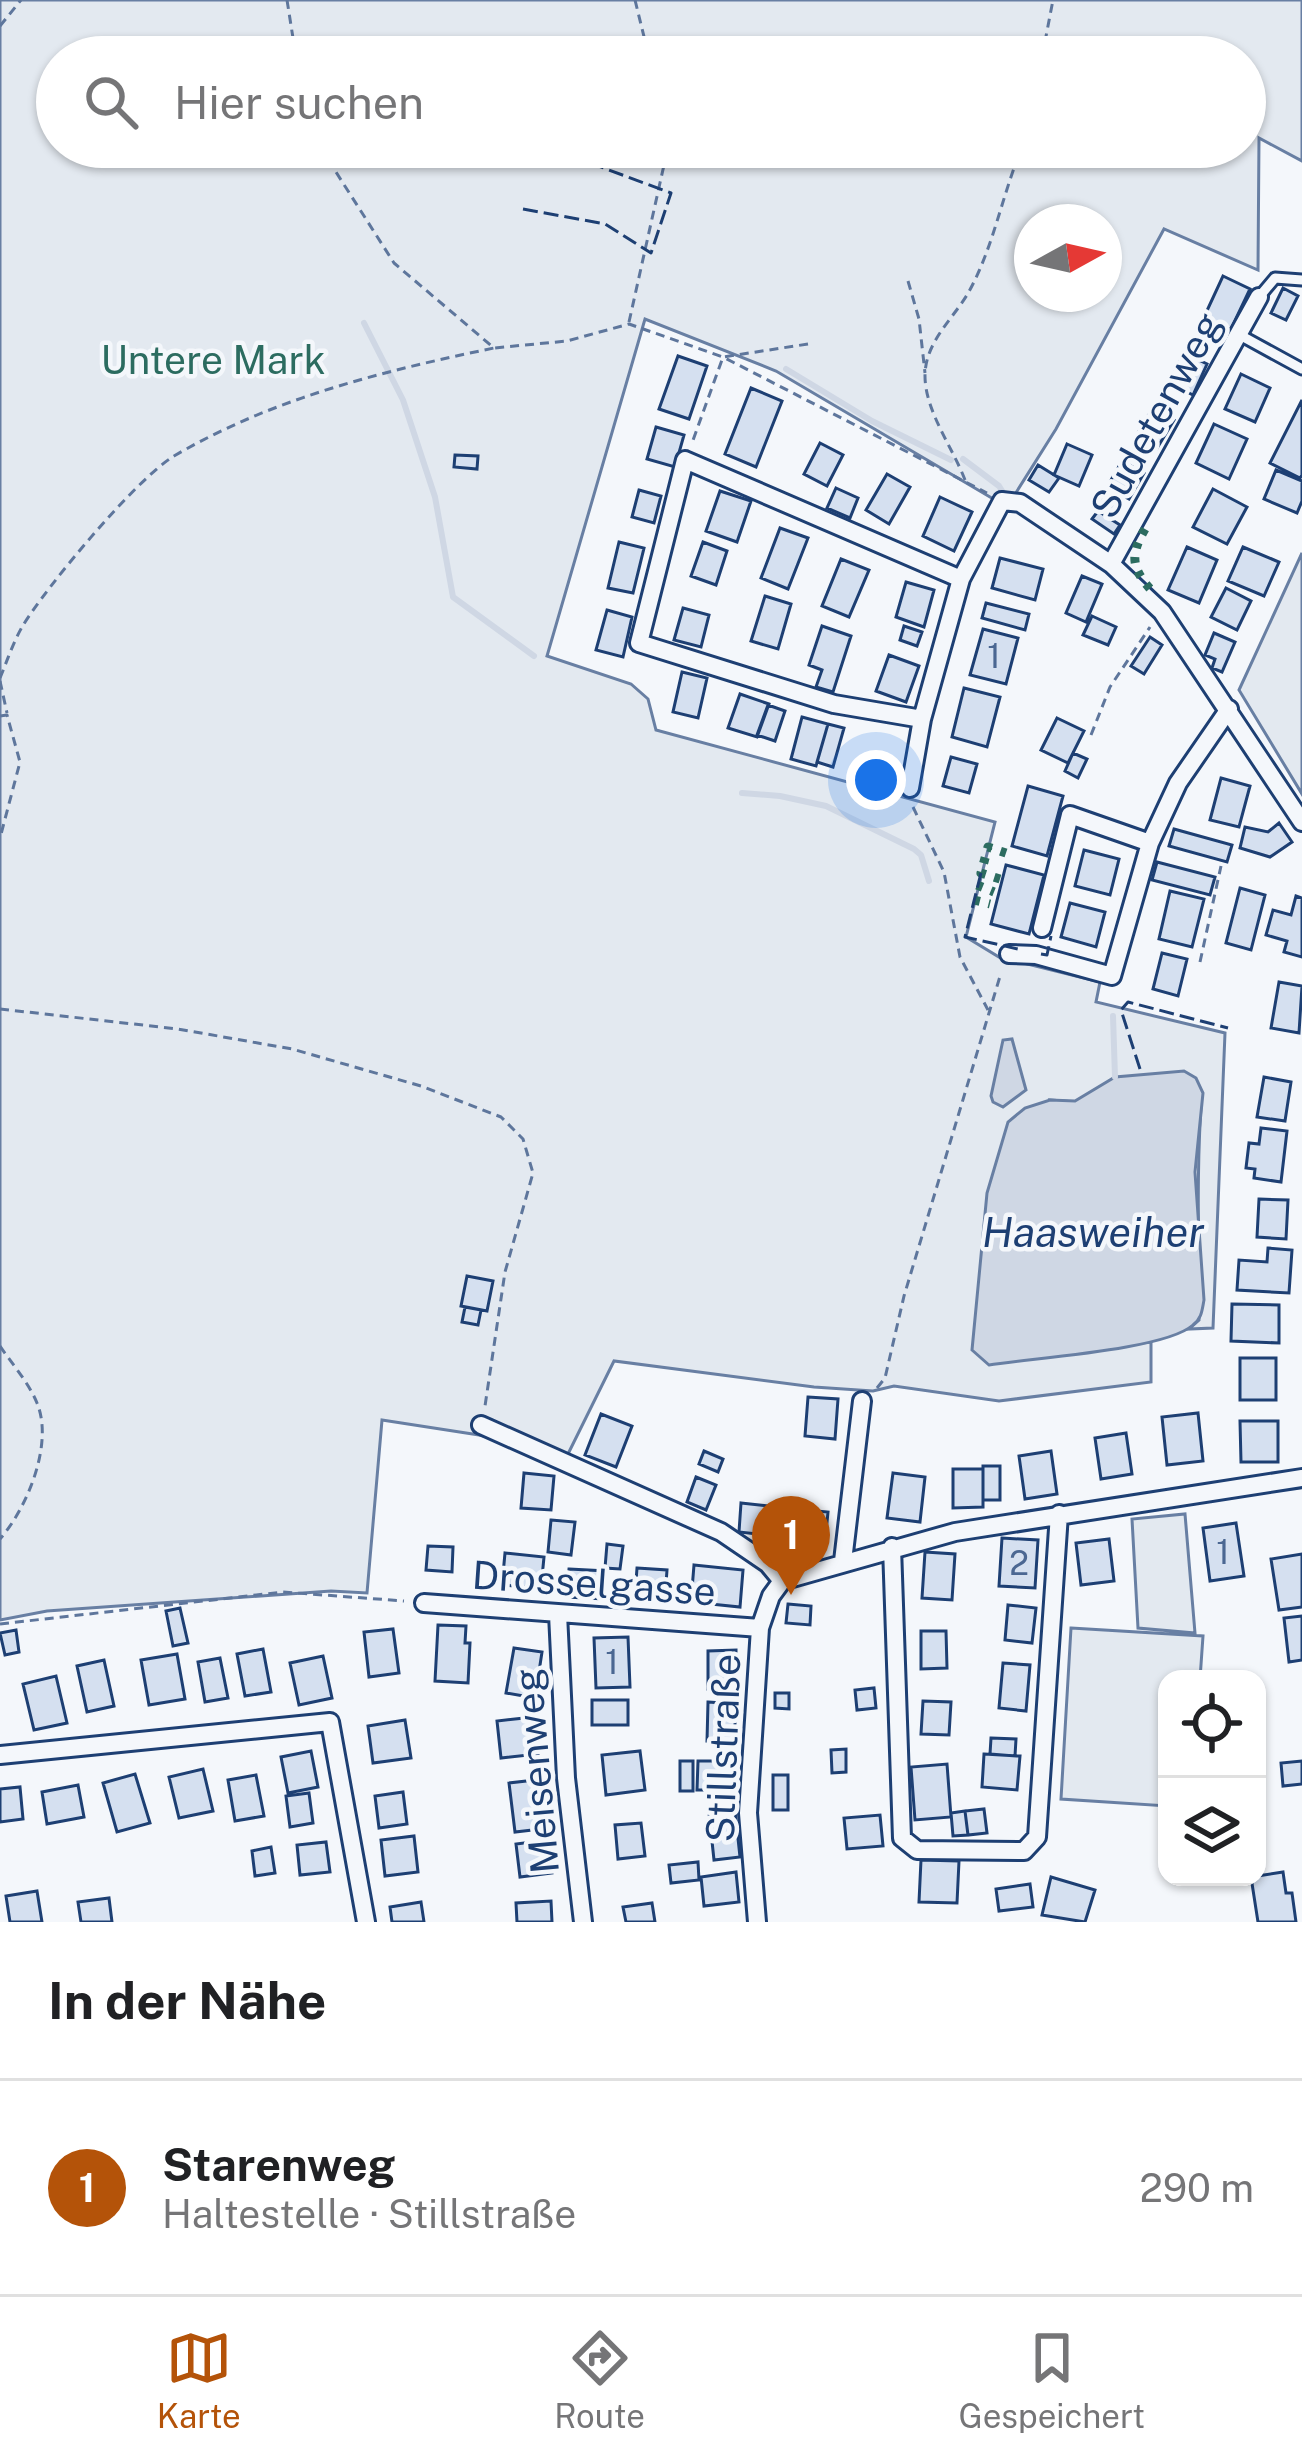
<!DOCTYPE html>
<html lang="de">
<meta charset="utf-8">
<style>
:root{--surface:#fff;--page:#f6f6f6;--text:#202124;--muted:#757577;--line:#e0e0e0;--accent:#b45309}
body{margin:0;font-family:"Public Sans",sans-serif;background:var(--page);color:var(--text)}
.controls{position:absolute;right:36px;bottom:36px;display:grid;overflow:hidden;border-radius:24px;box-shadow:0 3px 9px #0004}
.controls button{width:108px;height:108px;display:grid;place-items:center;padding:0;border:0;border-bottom:3px solid var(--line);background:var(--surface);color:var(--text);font:60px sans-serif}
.compass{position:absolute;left:1014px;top:204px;width:108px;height:108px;border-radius:50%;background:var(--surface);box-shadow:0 3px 9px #0004;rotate:82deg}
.you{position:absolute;left:876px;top:780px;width:42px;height:42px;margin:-30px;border:9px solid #fff;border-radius:50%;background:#1a73e8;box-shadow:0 0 0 18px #1a73e833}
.badge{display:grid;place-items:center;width:78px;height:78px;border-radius:50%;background:var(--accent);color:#fff;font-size:39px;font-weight:700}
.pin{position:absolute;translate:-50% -99px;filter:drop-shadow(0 3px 6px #0008)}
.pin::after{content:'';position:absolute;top:63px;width:42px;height:36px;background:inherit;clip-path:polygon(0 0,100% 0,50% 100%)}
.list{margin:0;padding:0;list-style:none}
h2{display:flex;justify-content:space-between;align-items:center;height:156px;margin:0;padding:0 48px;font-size:51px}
h2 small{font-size:39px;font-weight:400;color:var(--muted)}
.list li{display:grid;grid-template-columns:78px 1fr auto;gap:36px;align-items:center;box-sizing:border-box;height:216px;padding:0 48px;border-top:3px solid var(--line)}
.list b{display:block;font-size:45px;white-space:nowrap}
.list p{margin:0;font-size:39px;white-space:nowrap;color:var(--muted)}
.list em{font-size:39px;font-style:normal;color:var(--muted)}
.icon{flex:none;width:66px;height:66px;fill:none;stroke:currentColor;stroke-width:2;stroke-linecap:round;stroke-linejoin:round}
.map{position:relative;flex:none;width:1302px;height:1922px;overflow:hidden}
.search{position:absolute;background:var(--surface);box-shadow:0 3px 9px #0004;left:36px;right:36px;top:36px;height:132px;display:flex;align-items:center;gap:30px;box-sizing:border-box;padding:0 42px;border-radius:66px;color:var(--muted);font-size:45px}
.sheet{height:372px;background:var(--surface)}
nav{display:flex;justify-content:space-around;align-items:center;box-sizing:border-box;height:168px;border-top:3px solid var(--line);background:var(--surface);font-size:33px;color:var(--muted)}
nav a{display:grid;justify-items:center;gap:6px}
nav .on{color:var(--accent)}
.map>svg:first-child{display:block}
.green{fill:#e3e9f0;stroke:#687fa3;stroke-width:3;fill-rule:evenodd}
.water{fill:#cfd7e4;stroke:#687fa3;stroke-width:3}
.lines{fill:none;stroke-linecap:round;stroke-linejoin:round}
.stream{stroke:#cfd7e4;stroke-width:6}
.building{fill:#d5e0f0;stroke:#1d3f73;stroke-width:3}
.service-casing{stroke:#1d3f73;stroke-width:15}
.minor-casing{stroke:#1d3f73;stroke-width:22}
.path{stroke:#5e769c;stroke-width:3;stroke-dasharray:9 6;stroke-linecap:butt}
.service{stroke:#f4f7fb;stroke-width:9}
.minor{stroke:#f4f7fb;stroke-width:16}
.hedge{stroke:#2c6c60;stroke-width:9;stroke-dasharray:6 9;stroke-linecap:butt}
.fence{stroke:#1d3f73;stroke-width:3;stroke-dasharray:15 6;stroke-linecap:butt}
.labels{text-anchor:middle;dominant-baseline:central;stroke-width:9;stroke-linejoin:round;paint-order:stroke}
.number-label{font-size:33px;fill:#4b6792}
.park-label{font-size:39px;fill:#2c6c60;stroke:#f4f7fb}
.street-label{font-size:39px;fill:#1d3f73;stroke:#f4f7fb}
.water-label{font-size:42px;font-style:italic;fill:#1d3f73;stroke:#f4f7fb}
</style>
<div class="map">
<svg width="1302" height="1922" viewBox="0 0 1302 1922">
<rect width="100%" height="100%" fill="#f4f7fb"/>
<!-- green -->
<path class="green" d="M0,0h1302v161l-43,-23 -1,132 -94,-41 -108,200 -49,78 -231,-136 -131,-52 -98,337 84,28 17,15 8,31 339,92 -29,115 33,20 101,25 -4,20 129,31 -12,295 -24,1 10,-9c0,-77 -3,-151 3,-227l-86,-16 -41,25 -25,-2 92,243 9,-1v40l-152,19 -105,-15 -21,5 -59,-4 -200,-26 -46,93 -89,-19 -97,-15 -15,173 -36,-2 -284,20 -47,9zM57,57h1188v90h-1188zM1032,222h72v72h-72z
M1302,553v241l-63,-104z
M1185,1514l10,119 -57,-5 -6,-109z
M1071,1628l132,8 -3,43h-33v127l-106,-7z"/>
<!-- water -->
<path class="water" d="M1012,1039l14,51 -23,17 -10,-5 -2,-6 12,-56z
M1184,1071l12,7 7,15 -8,79 9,128c-2,10 -2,18 -11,25 -28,25 -161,33 -204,40l-17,-15 15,-157 21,-71 17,-14 25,-8 25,1 40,-24z"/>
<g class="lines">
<!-- stream -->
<path class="stream" d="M364,323l39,77 32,97 18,100 81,59
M786,369l86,52 79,39
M963,459l36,27 5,8
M742,793l38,3 46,10 88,43 7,6 8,26
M1113,1016l2,61"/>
</g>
<!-- building -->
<path class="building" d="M1223,276l27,13 -19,40 -6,-1 -6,12 -21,-10z
M1283,288l15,8 -12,24 -15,-7z
M1184,353l23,11 -14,31 -24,-12z
M678,356l29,10 -18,53 -30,-10z
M1241,374l29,14 -15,34 -30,-13z
M751,388l31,13 -26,66 -31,-13z
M1302,400v75l-2,3 -30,-15z
M1153,407l21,13 -18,30 -21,-12z
M1214,424l33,15 -18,40 -33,-16z
M656,427l28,8 -9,32 -28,-8z
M820,443l23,12 -16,31 -23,-12z
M1067,444l25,11 -13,31 -25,-11z
M455,455l23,1 -1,13 -23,-2z
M1122,461l22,12 -15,26 -22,-12z
M1038,465l21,13 -10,14 -20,-12z
M1276,470l26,11v20l-5,12 -33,-14z
M887,474l23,13 -21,37 -23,-14z
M836,488l22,10 -8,20 -23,-10z
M1213,489l34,18 -20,37 -34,-17z
M639,490l22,6 -7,27 -22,-6z
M720,491l31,10 -14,41 -31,-11z
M1102,492l19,12 -9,15 -19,-12z
M940,497l32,15 -18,39 -31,-15z
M1098,511l22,14 -6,9 -22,-15z
M780,528l28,10 -20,51 -27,-11z
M619,542l25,6 -11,45 -25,-5z
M703,542l24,9 -11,34 -25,-9z
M1187,547l30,13 -18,43 -31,-13z
M1243,547l36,15 -15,34 -36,-15z
M1000,558l43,11 -8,31 -43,-12z
M841,559l28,11 -20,47 -27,-11z
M1082,576l20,8 -16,38 -20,-9z
M906,582l28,8 -10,37 -28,-10z
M1226,588l25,13 -14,29 -26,-13z
M765,596l26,8 -13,45 -27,-8z
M986,603l43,11 -4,16 -43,-12z
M683,608l26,7 -8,32 -27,-7z
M607,610l25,7 -9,40 -27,-7z
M1092,616l24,11 -8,18 -25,-10z
M822,626l29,10 -18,56 -17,-5 6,-17 -13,-5z
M904,626l18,6 -5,14 -17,-6z
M983,629l35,9 -12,46 -36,-9z
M1214,633l21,9 -13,30 -10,-4 3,-9 -10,-4z
M1150,637l12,8 -18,29 -13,-8z
M889,655l30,11 -13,36 -30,-11z
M682,672l25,6 -9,40 -25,-6z
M964,688l36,9 -13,50 -35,-10z
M740,694l29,10 -12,33 -29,-9z
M768,705l17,6 -10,30 -18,-6z
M802,717l26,7 -12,42 -25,-7z
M1057,718l27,13 -16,32 -27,-13z
M828,724l16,4 -11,39 -16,-5z
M1073,753l14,6 -9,19 -13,-7z
M951,757l26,7 -8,29 -26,-7z
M1221,778l29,8 -11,41 -29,-7z
M1028,786l35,10 -16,60 -35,-10z
M1279,823l13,19 -22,15 -30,-9 5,-21 23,5z
M1174,829l58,16 -5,17 -58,-16z
M1084,850l35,9 -9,36 -35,-9z
M1157,862l58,15 -5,18 -58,-15z
M1006,865l38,10 -15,59 -38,-10z
M1240,888l25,7 -14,55 -25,-7z
M1170,891l34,8 -12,48 -33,-8z
M1296,896l6,2v59l-18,-5 3,-11 -21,-6 7,-25 18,5z
M1070,903l35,9 -9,35 -35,-10z
M1162,953l25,6 -9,37 -25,-7z
M1279,982l23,4 -3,47 -28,-5z
M1264,1077l27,5 -6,39 -28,-4z
M1261,1128l26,3 -6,51 -27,-4 1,-9 -9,-1 3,-25 10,1z
M1259,1199l29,1 -2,39 -29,-2z
M1268,1248l24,2 -3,43 -52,-3 2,-30 28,2z
M467,1276l26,5 -6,30 -26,-5z
M1232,1304l47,1v38l-48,-2z
M465,1307l16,3 -3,15 -16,-3z
M1240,1358h36v42h-36z
M808,1397l30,2 -3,40 -30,-3z
M1198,1413l5,48 -36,4 -5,-48z
M601,1414l31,12 -16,41 -31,-12z
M1240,1421h38v41h-37z
M1126,1433l6,41 -31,5 -6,-41z
M704,1451l19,8 -5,13 -19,-8z
M1051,1451l6,43 -32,5 -6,-43z
M983,1466h17v34h-17z
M953,1469h30v38l-30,1z
M524,1473l30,3 -3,34 -30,-2z
M893,1473l32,4 -5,45 -33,-4z
M696,1477l20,8 -10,25 -19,-8z
M741,1503l28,3 -2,29 -28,-3z
M796,1509l32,3 -3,31 -32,-3z
M551,1520l24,2 -4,33 -23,-3z
M1236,1523l8,53 -34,5 -7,-53z
M1002,1538l36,2 -3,48 -36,-2z
M1109,1539l5,42 -33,4 -5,-42z
M607,1544l16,2 -3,23 -15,-1z
M428,1546l25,1 -1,25 -26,-2z
M925,1552l30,2 -3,46 -30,-2z
M505,1553l39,4 -3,31 -39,-3z
M1302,1554v53l-23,3 -8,-51z
M694,1565l49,5 -3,37 -49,-5z
M637,1568l30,2 -2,28 -30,-3z
M569,1569l37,2 -2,28 -37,-2z
M788,1604l23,2 -1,19 -24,-2z
M1008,1605l28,3 -4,35 -27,-3z
M180,1608l8,35 -15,3 -7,-35z
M1302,1616v44l-13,2 -5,-44z
M438,1625l28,1 -1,17h5l-2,40 -33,-2z
M393,1629l6,44 -30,4 -5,-45z
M16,1630l3,22 -14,3 -5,-22z
M921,1631h25l1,37 -26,1z
M628,1637l2,50 -34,1 -2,-50z
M514,1648l28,4 -7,46 -29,-5z
M263,1649l8,43 -26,4 -8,-42z
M736,1650v38l-28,1v-38z
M177,1654l8,45 -36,6 -8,-45z
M323,1656l9,42 -33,7 -9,-42z
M220,1658l8,40 -23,4 -7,-40z
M104,1660l10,46 -27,6 -10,-46z
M1003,1663l27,2 -4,46 -27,-3z
M56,1676l11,47 -33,7 -11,-46z
M874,1688l2,20 -19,2 -2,-20z
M775,1693h14v16l-14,-1z
M592,1700h36v25h-36z
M923,1701l28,1 -2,33 -28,-1z
M708,1702l28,2 -2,39 -27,-2z
M534,1717l4,37 -37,4 -4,-37z
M405,1720l6,38 -38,5 -5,-37z
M991,1738l25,1 -1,17 -25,-2z
M846,1749v23l-14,1 -1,-23z
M311,1751l7,36 -30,6 -7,-36z
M640,1751l5,39 -39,5 -4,-40z
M984,1754l36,2 -3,34 -35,-3z
M680,1761h13v30h-13z
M698,1761h37l-1,29h-37z
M1302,1761v23l-19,2 -2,-23z
M947,1764l4,53 -36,3 -4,-53z
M203,1769l10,42 -34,7 -10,-41z
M135,1774l15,49 -33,9 -14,-49z
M256,1775l8,41 -29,5 -7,-41z
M773,1775h15v35h-15z
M544,1779l6,49 -35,4 -6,-49z
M78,1785l6,32 -37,7 -5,-32z
M20,1787l3,32 -23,3v-33z
M403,1792l4,32 -28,4 -4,-32z
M309,1793l4,30 -23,4 -4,-31z
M984,1809l3,24 -19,2 -3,-24z
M735,1810l5,47 -26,3 -5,-47z
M965,1811l3,24 -15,1 -2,-23z
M880,1815l3,31 -36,3 -3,-31z
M641,1823l4,33 -27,3 -3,-34z
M414,1836l4,36 -33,4 -4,-36z
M548,1840l4,33 -32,4 -4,-33z
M326,1842l4,30 -30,3 -3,-30z
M271,1847l4,26 -20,3 -3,-25z
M921,1860l38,1 -2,42 -38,-1z
M698,1862l1,18 -28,3 -2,-18z
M736,1872l3,30 -35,4 -3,-29z
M1283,1872l3,21h6l4,29h-38l-7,-45z
M1051,1877l44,13 -10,32 -43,-7z
M1030,1884l3,23 -34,4 -3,-22z
M37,1891l5,31h-32l-4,-26z
M109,1898l3,24h-31l-3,-20z
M551,1901l1,21h-35l-1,-19z
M421,1902l3,20h-32l-2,-15z
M652,1903l3,19h-29l-3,-15z"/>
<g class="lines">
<defs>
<path id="service" d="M1259,297l16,-19 27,2
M1238,334l64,35"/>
<path id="minor" d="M1111,564l148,-267
M922,719l-88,-15 -195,-61 46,-183 276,119
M910,788l12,-69 39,-140 41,-78 18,2 91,61 51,48 140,210
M1150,843l28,-60 51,-74
M1009,954l27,1 76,21 38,-133 -80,-28 -28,113
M481,1425l240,107 47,32 14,17
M892,1547l10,291 15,12 107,1 13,-14 22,-323
M843,1561l19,-160
M782,1581l173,-49 347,-54
M424,1603l336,25
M558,1614l8,164 17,144
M0,1755l330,-33 36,200
M757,1922l-9,-109 12,-185 11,-32 11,-15"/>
</defs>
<!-- service casing -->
<use href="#service" class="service-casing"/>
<!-- minor casing -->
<use href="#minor" class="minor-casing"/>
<!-- path -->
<path class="path" d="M287,0l9,57
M635,0l14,57
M0,26l21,-26
M1042,57l11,-57
M320,147l74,116 100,85 73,-7 62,-17 94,33 -31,86
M908,281l11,38 6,54
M629,322l39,-175
M808,344l-85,13 264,136
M965,480c-12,-32 -40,-69 -40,-104 0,-33 26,-55 42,-81 26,-45 35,-100 55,-148
M0,678c7,-17 13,-35 22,-51 24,-40 114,-148 152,-171 99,-58 209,-85 320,-108
M0,681l7,32
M0,716l7,-1 13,47 -20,76
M1091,735l19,-48 40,-60
M913,807l31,65 16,85 28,53
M1200,962l21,-96
M0,1009l178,20 114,20 129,37 80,31 22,22 10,34 -28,99 -20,134
M0,1346c12,18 29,37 37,57 17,41 -10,105 -37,136
M877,1388l8,-10 19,-82 97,-323
M0,1624l283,-32 121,9"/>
<!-- service -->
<use href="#service" class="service"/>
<!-- minor -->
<use href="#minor" class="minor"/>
<!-- hedge -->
<path class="hedge" d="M1145,529c-15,26 -14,39 7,62
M1000,879l-19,-6 7,-26 18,6
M977,885l17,7
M974,900l16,4"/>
<!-- fence -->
<path class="fence" d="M523,209l82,15 46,29 20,-60 -124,-46
M981,873l-16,64 53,12
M1041,954l6,1 4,-19
M1140,1069l-19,-59 7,-8 100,26"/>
</g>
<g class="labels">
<!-- number labels -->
<g class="number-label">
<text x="994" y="656">1</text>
<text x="1223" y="1552">1</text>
<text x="1019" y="1563">2</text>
<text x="612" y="1662">1</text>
</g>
<!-- park labels -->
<g class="park-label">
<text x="213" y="360">Untere Mark</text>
</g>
<!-- street labels -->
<g class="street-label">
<text transform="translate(1156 415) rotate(-61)">Sudetenweg</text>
<text transform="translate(594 1583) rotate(4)">Drosselgasse</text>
<text transform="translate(723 1748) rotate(-88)">Stillstraße</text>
<text transform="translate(536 1771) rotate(-95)">Meisenweg</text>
</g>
<!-- water labels -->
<g class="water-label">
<text x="1093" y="1231">Haasweiher</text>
</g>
</g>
</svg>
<div class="controls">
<button><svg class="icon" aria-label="locate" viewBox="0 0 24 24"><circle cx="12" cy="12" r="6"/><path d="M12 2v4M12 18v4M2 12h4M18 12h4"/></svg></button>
<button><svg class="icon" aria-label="layers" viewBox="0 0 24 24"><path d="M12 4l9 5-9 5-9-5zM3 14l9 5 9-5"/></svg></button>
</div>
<svg class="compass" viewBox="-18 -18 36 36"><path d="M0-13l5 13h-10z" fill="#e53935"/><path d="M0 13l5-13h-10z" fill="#757577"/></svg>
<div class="you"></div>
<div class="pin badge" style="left:791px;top:1595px">1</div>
<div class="search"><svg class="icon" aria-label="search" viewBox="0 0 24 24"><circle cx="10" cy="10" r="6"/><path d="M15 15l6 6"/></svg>Hier suchen</div>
</div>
<section class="sheet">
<h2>In der Nähe<small></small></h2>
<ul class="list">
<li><span class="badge">1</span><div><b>Starenweg</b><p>Haltestelle · Stillstraße</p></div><em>290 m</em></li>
</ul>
</section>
<nav>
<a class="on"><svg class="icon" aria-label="map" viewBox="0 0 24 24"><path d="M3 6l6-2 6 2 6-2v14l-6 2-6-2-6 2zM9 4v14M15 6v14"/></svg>Karte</a>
<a><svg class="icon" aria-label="directions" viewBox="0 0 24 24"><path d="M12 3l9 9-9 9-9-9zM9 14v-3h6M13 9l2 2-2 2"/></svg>Route</a>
<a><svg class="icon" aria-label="saved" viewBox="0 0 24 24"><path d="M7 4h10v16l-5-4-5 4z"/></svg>Gespeichert</a>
</nav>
